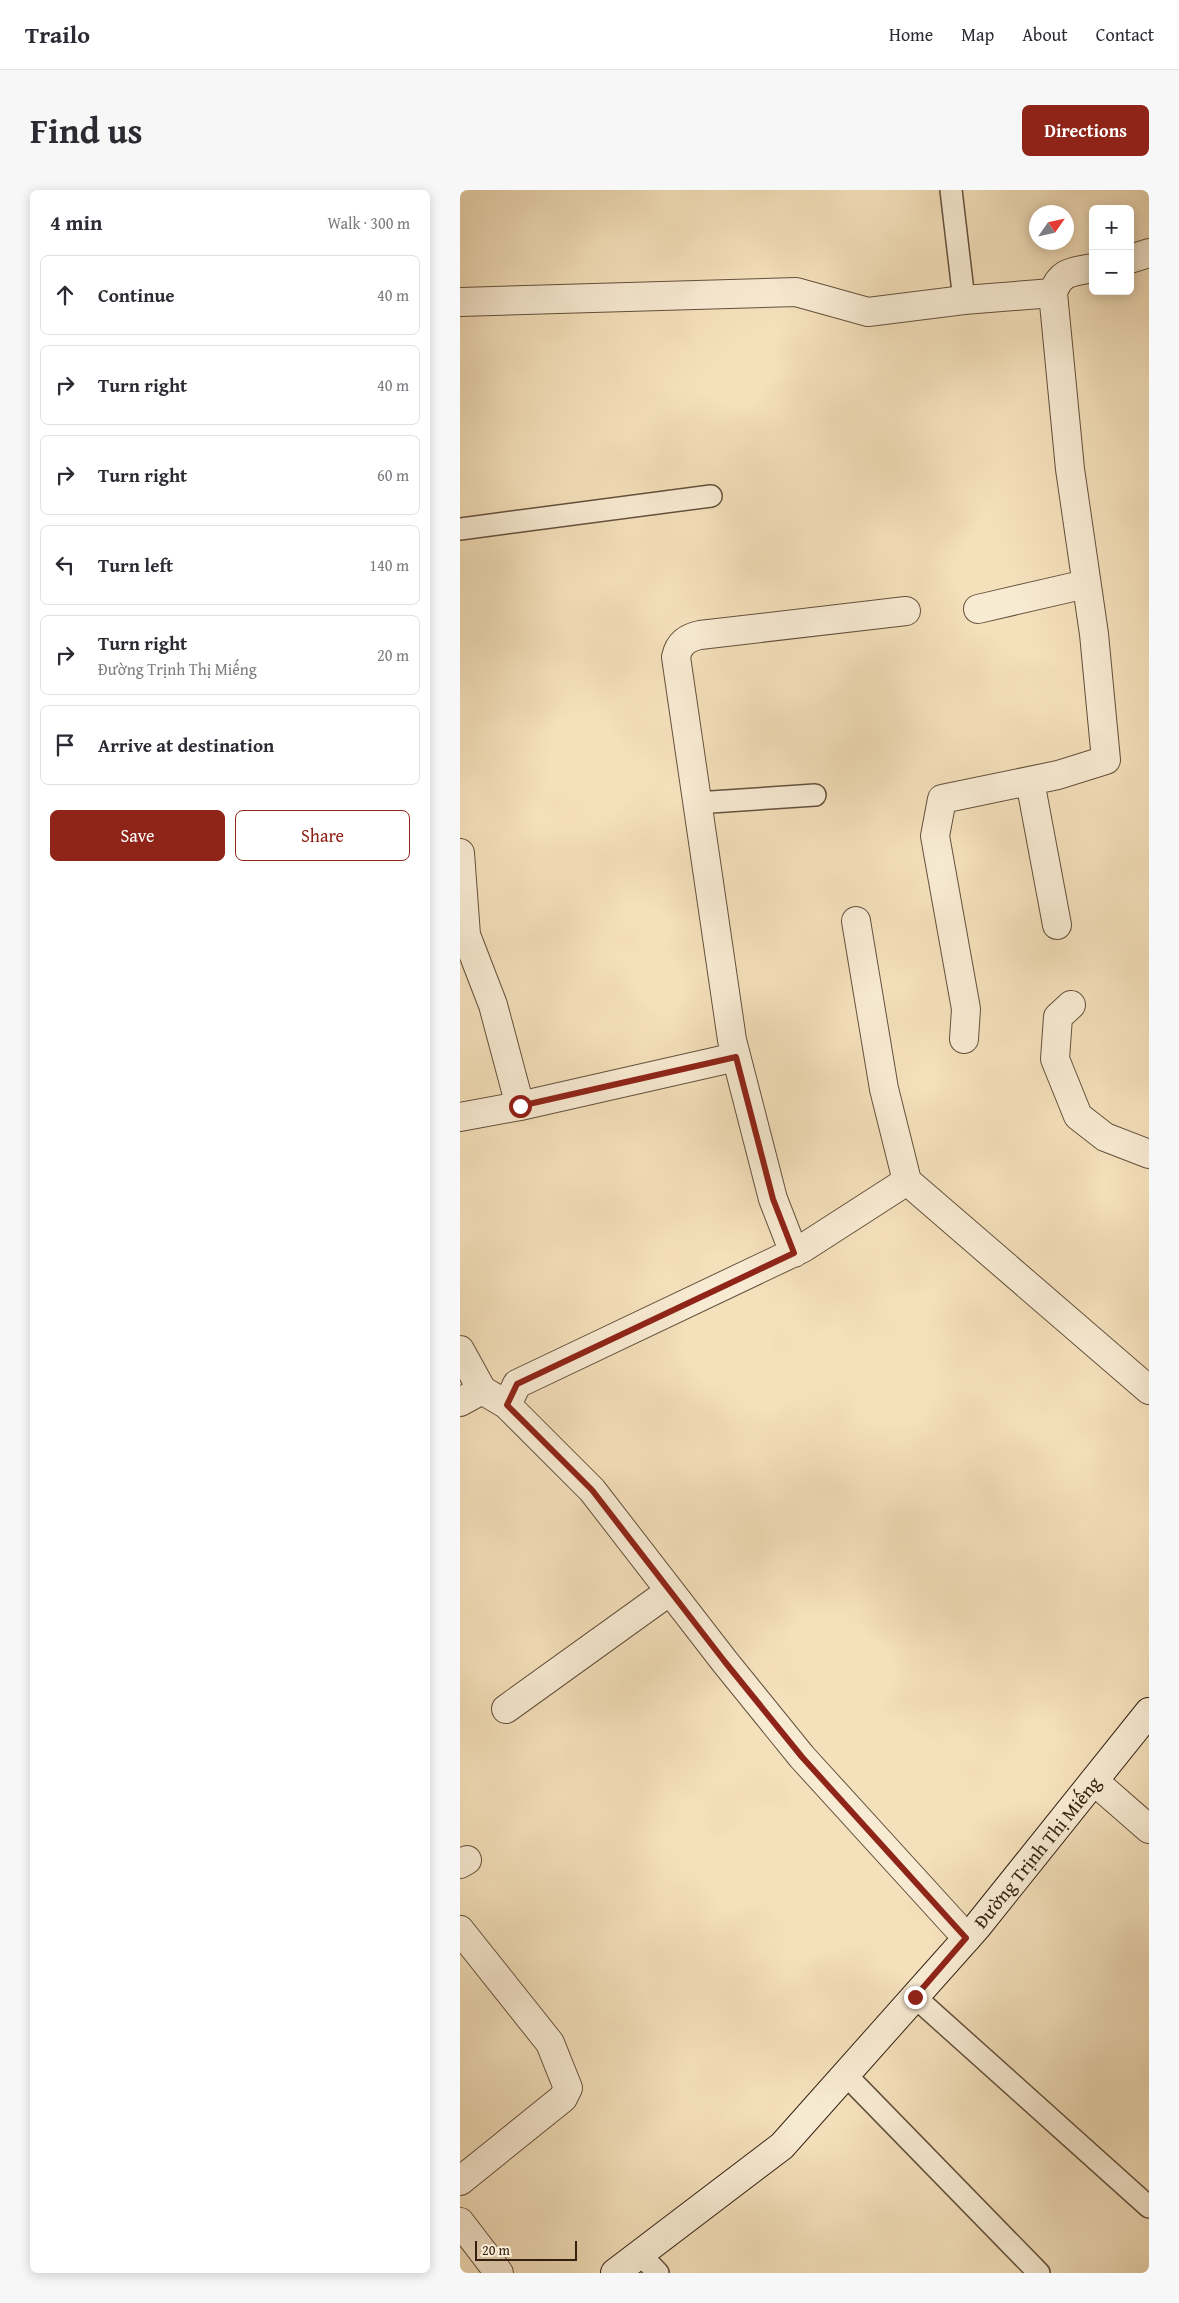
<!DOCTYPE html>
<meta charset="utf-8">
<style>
:root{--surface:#fff;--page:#f7f7f7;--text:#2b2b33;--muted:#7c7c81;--line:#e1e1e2;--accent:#8f2418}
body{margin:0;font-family:"Gentium Book Plus",serif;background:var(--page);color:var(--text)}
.controls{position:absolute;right:15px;top:15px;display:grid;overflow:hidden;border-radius:8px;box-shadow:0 2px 12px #0003}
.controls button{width:45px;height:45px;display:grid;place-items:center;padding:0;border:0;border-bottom:1px solid var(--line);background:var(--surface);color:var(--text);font:25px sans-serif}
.compass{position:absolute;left:569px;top:15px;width:45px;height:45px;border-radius:50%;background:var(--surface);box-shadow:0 2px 12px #0003;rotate:56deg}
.scale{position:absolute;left:15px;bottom:12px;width:102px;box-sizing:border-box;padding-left:5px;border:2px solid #342112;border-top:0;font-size:14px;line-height:18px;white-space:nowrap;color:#342112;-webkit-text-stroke:4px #f8ebd3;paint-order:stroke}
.stop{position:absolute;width:15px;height:15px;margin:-11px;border:4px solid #8f2418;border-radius:50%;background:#fff}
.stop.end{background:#8f2418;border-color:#fff;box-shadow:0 1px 5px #0008}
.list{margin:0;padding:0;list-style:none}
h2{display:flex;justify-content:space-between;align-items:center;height:65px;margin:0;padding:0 20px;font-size:21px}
h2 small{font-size:16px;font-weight:400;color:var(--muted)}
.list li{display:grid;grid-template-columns:32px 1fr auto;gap:15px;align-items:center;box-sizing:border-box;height:80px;margin:0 10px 10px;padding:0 10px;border:1px solid var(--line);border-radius:8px}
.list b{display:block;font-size:19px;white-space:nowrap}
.list p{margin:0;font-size:16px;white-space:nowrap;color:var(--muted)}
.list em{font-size:16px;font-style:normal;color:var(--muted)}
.actions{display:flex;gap:10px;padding:15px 20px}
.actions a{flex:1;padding:11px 0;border:1px solid var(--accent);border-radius:8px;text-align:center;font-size:18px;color:var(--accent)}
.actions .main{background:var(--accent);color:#fff}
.icon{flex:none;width:28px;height:28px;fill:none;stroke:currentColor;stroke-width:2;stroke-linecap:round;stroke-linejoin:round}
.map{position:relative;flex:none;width:689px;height:2083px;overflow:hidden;border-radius:8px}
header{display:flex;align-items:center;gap:30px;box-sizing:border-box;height:70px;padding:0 25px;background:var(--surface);border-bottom:1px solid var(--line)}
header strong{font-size:24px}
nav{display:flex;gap:28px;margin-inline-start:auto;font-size:18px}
.intro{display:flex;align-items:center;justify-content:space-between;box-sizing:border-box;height:120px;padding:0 30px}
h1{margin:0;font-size:35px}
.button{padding:12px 22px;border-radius:8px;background:var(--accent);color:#fff;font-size:18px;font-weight:700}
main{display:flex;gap:30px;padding:0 30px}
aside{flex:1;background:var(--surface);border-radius:8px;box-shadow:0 2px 12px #0003}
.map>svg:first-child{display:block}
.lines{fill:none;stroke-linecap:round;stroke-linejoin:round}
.lane-casing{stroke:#64513c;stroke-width:24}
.street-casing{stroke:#64513c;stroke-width:30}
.secondary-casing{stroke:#342112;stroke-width:30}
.lane{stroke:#f8ebd3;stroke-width:21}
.street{stroke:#f8ebd3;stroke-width:28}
.secondary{stroke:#f8ebd3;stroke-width:28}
.route{stroke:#8f2418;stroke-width:6}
.labels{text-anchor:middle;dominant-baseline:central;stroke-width:4;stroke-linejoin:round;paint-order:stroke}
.street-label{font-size:19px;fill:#342112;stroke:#f8ebd3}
</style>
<header>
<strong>Trailo</strong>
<nav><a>Home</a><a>Map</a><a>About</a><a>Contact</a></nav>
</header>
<div class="intro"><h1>Find us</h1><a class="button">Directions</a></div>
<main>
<aside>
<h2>4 min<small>Walk · 300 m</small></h2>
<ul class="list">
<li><svg class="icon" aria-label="ahead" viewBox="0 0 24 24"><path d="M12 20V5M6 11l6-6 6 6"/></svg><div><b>Continue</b></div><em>40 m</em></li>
<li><svg class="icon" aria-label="right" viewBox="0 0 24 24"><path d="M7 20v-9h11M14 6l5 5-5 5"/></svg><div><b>Turn right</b></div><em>40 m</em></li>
<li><svg class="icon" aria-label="right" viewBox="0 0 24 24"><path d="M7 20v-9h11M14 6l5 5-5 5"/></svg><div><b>Turn right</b></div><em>60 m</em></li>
<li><svg class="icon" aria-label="left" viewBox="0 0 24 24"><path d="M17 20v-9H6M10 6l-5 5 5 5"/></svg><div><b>Turn left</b></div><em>140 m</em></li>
<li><svg class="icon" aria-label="right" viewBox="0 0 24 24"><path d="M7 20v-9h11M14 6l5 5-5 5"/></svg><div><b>Turn right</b><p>Đường Trịnh Thị Miếng</p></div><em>20 m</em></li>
<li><svg class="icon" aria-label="arrive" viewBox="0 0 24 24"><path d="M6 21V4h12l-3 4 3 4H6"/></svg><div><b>Arrive at destination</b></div></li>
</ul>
<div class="actions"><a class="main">Save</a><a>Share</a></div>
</aside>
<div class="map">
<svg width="689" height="2083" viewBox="0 0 689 2083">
<rect width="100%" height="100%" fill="#f4e0bb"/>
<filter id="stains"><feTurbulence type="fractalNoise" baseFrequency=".004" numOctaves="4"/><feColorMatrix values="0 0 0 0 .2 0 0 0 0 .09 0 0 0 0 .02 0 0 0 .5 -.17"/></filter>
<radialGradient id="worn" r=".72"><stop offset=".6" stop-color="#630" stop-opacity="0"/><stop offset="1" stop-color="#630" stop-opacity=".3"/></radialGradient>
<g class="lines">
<defs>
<path id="lane" d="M491,0l13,110
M0,339l251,-33
M236,613l119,-8
M455,1807l234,210
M385,1884l194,199
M180,2064l18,19"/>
<path id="street" d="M670,69l19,-6
M0,112l336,-10 72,20 96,-12 89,-7
M518,419l108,-25
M570,591l27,144
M0,663l6,82 27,70 27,101 -60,11
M396,731l28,168 23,92 242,209
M611,815l-13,12 -3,42 23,57 27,21 44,17
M504,849l2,-30 -31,-173 7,-37 116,-24 48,-15 -12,-126 -24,-165 -17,-176c7,-22 19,-21 40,-25
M60,916l216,-49
M334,1063l-21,-54 -41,-159 -56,-383c3,-14 11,-19 24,-22l206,-24
M0,1160l22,40 25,15 85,85 133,172 77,95 165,181
M0,1212l22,-12
M47,1215l10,-21 286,-136 104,-67
M46,1519l164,-118
M634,1591l55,48
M0,1674l7,-4
M0,1740l90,113 18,45 -5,10 -103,83
M0,2032l39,51"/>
<path id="secondary" d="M155,2083l167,-127 194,-218 173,-216"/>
</defs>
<!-- lane casing -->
<use href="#lane" class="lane-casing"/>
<!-- street casing -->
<use href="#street" class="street-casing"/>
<!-- secondary casing -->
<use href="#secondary" class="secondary-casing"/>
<!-- lane -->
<use href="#lane" class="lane"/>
<!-- street -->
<use href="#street" class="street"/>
<!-- secondary -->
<use href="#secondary" class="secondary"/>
</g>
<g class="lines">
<!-- route -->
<path class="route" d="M60,916l216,-49 37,142 21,54 -277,131 -10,21 85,85 133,172 77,95 164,181 -51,59"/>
</g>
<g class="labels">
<!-- street labels -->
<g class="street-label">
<text transform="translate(577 1662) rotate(-51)">Đường Trịnh Thị Miếng</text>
</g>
</g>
<rect width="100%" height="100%" filter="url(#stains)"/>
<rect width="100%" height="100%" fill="url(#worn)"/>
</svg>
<div class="controls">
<button>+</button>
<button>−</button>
</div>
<svg class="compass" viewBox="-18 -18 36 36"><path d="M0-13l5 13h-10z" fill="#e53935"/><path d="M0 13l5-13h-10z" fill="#7c7c81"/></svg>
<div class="scale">20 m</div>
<div class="stop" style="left:60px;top:916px"></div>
<div class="stop end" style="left:455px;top:1807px"></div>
</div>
</main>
